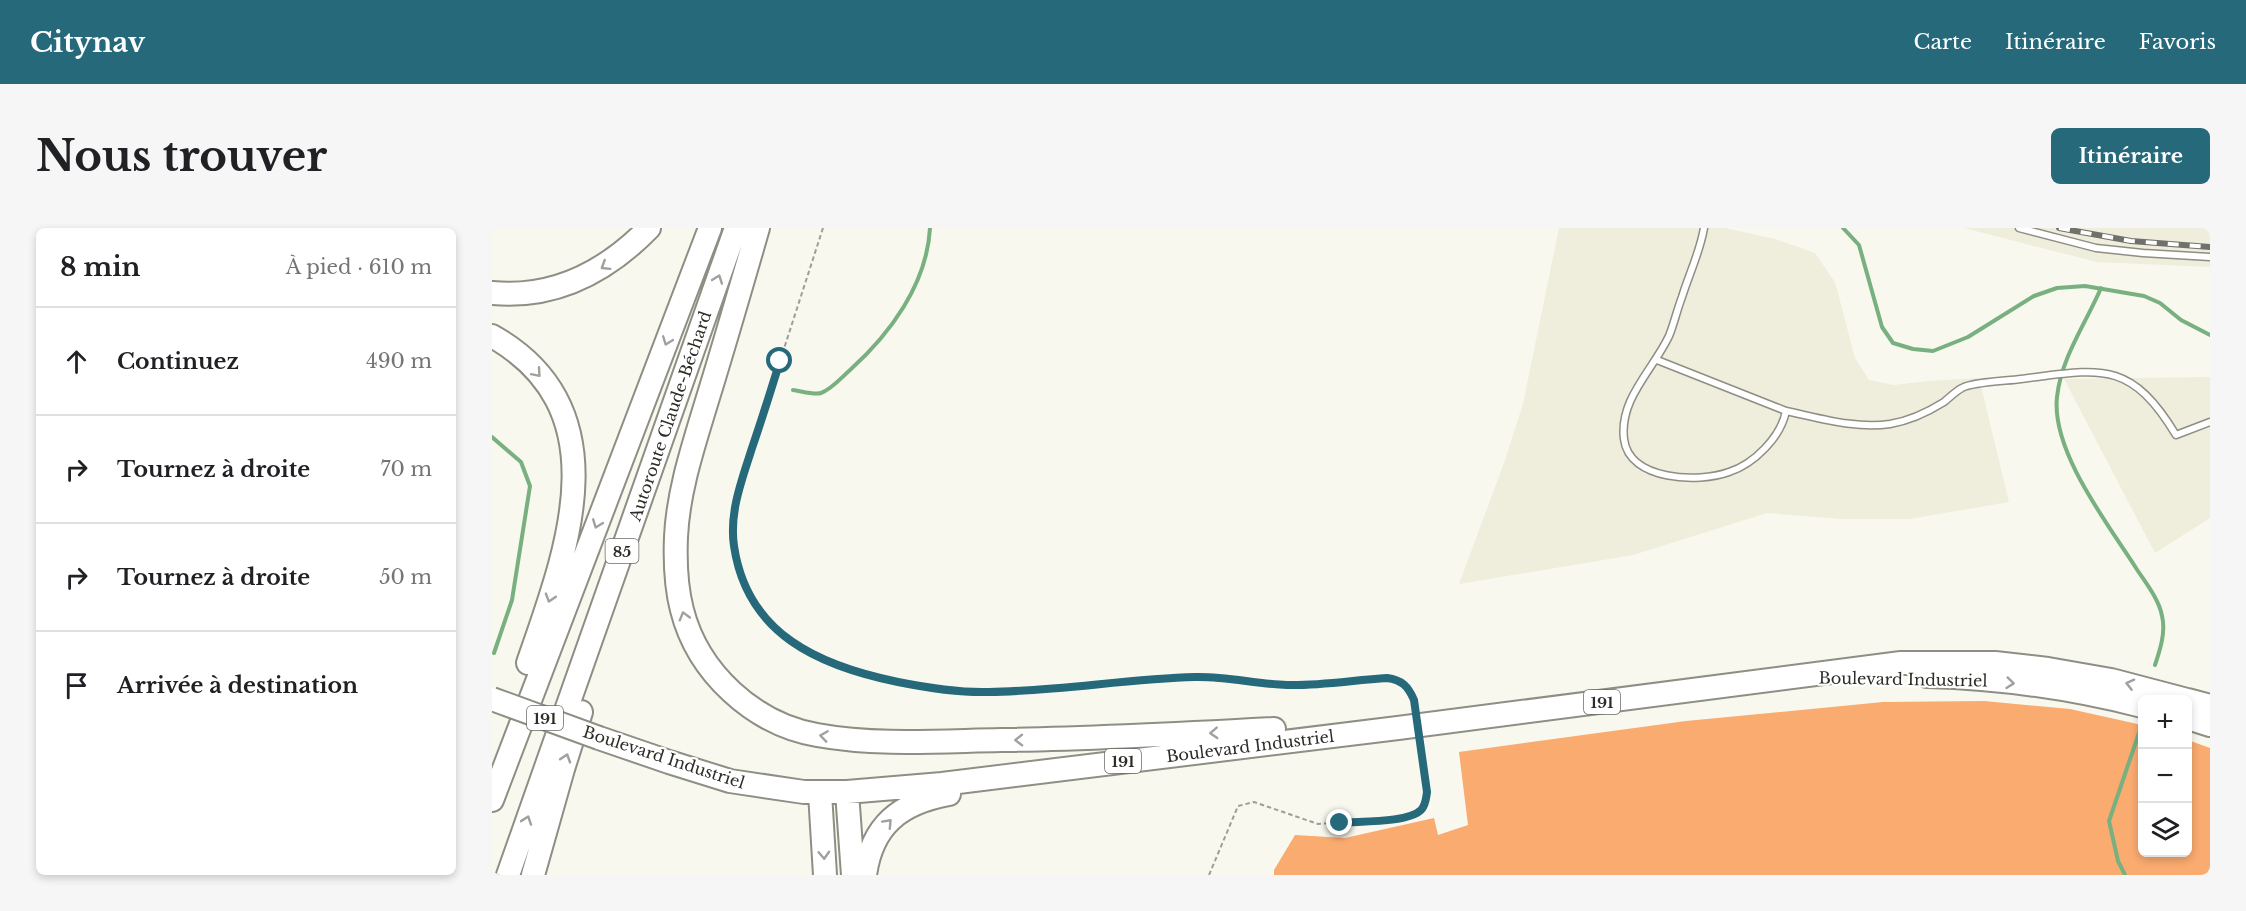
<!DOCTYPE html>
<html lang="fr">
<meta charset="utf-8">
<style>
:root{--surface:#fff;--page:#f6f6f6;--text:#202124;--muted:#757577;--line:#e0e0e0;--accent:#25697a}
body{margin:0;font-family:"Libre Baskerville",serif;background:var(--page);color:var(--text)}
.controls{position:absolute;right:18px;bottom:18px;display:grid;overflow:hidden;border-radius:9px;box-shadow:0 3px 9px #0003}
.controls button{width:54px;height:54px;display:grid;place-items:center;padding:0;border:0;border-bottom:2px solid var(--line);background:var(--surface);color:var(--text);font:30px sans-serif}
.stop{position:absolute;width:18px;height:18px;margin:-14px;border:4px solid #25697a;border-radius:50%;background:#fff}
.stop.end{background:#25697a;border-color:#fff;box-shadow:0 2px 6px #0008}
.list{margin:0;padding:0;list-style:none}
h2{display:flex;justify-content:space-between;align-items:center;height:78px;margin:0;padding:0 24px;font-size:26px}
h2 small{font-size:20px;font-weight:400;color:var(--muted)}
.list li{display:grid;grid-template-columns:39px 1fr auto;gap:18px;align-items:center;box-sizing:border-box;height:108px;padding:0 24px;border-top:2px solid var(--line)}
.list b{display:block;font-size:22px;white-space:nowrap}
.list em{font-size:20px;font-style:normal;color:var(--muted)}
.icon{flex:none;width:33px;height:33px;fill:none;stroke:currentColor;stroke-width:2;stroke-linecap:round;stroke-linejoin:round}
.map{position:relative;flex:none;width:1718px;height:647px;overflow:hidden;border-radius:9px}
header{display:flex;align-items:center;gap:36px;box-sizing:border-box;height:84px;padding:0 30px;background:var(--accent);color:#fff}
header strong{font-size:28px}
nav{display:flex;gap:33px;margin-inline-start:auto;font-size:21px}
.intro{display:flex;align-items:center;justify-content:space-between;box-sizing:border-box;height:144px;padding:0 36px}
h1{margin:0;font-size:42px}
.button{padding:15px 27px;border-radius:9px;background:var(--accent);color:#fff;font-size:21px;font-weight:700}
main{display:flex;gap:36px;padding:0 36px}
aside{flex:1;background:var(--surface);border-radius:9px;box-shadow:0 3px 9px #0003}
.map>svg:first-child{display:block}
.built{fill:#efeddb}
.forest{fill:#faab70}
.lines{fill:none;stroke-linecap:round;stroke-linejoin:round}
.stream{stroke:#78b080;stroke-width:4}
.lane-casing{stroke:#8f8e84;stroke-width:9}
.highway-casing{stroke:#8f8e84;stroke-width:26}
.path{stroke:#9e9e97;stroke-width:2;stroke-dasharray:4.5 3;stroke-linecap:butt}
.lane{stroke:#fff;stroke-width:6}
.highway{stroke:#fff;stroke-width:22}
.rail-casing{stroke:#71716b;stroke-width:6}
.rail{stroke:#fff;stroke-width:4;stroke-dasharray:11;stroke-linecap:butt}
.highway-bridge-casing{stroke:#8f8e84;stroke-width:26;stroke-linecap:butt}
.highway-bridge{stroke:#fff;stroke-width:22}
.oneway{stroke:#a0a09e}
.route{stroke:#25697a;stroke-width:8}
.labels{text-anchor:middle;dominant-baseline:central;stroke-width:4.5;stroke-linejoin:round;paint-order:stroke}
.shield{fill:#fff;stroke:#6b6b68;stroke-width:1.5}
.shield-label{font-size:15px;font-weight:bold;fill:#2c2c28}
.street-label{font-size:16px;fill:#2c2c28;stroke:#fff}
</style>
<header>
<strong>Citynav</strong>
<nav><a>Carte</a><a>Itinéraire</a><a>Favoris</a></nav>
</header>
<div class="intro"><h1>Nous trouver</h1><a class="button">Itinéraire</a></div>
<main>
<aside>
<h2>8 min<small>À pied · 610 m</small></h2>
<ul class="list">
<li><svg class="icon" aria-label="ahead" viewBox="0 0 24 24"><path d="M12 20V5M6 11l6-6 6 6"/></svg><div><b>Continuez</b></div><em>490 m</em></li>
<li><svg class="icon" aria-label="right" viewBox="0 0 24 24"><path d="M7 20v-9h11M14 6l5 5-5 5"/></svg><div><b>Tournez à droite</b></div><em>70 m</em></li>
<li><svg class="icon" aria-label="right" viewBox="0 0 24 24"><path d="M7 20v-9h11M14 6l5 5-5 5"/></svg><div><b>Tournez à droite</b></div><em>50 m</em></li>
<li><svg class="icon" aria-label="arrive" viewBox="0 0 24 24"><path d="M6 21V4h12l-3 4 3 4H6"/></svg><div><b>Arrivée à destination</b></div></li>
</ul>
</aside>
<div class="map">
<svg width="1718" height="647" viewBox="0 0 1718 647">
<rect width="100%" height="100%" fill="#f9f8ee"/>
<!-- built -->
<path class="built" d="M1067,0h166l50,11 40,14 20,29 20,76 14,22 24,5 36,-4 50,-3 30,124 -99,17h-68l-75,-6 -134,42 -174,29 45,-121 19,-59z
M1472,0h246v39l-113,-5z
M1718,149v141l-55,35 -91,-174z"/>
<!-- forest -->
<path class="forest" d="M1492,473l86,8 72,16v127h46v-112l22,8v127h-936v-5l21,-35 50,3 89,-20 4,17 30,-10 -9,-73 227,-31 197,-19z"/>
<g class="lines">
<!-- stream -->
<path class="stream" d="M1351,0l16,17 23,82 11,16 20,6 20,2 35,-14 66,-41 23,-8 28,-2 59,10 16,7 21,17 29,15
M1609,60c-15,35 -40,70 -44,109 -6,54 51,127 79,171 9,14 23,31 26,48 4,16 -2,34 -7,49
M301,162c8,1 21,5 28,3 11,-4 20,-15 29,-23 40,-36 77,-86 80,-142
M0,209l29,25 9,24 -18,114 -18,53
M1633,647l-7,-14 -9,-40 33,-97"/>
<defs>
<path id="lane" d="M1527,0l77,20 47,5 67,4
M1165,132l129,51c-5,26 -32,53 -57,61 -30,11 -100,9 -105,-33 -5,-40 29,-69 45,-103 5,-12 8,-26 13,-39 7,-23 18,-45 22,-69
M1294,183c34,7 69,18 104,13 18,-3 38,-12 54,-22 6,-5 12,-11 18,-14 10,-6 45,-7 59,-9 79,-10 109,-20 155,56l34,-13"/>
<path id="highway" d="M266,0c-17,59 -34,118 -52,176 -13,43 -28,88 -30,133 -1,24 0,50 6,73 16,63 72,114 135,125 60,11 124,6 184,5 91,-1 182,-6 273,-11
M0,65c63,6 114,-21 157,-65
M0,108c131,74 74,217 36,327
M1435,448c72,2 145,12 215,30
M1696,472l22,6
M1696,490l22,7
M107,510l70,24 61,19 74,11h43l95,-8 456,-56 503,-65h94l53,6 63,11 76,20
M355,564l6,83
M328,565l5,82
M0,572l218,-572
M16,647l228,-647
M41,647l30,-106 18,-57
M373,647c7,-50 35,-72 84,-81"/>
</defs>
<!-- lane casing -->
<use href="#lane" class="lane-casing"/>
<!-- highway casing -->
<use href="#highway" class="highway-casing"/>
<!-- path -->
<path class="path" d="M331,0l-86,266c-1,10 -4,21 -4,31 1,99 74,138 160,156 32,6 63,11 95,11 70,0 139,-14 209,-15 30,-1 60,7 90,8 33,1 67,-5 100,-7 18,2 25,12 28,29
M717,647l29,-69 16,-4 64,22 89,-6c5,-2 10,-4 14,-7 12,-11 1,-53 -1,-68"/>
<!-- lane -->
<use href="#lane" class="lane"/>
<!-- highway -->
<use href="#highway" class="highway"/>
<defs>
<path id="rail" d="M1567,0l72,13 79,6"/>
</defs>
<!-- rail casing -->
<use href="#rail" class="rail-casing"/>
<!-- rail -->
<use href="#rail" class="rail"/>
<defs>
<path id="highway-bridge" d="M0,471l107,39"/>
</defs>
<!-- highway-bridge casing -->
<use href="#highway-bridge" class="highway-bridge-casing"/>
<!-- highway-bridge -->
<use href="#highway-bridge" class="highway-bridge"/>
</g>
<!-- one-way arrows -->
<defs><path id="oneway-chevron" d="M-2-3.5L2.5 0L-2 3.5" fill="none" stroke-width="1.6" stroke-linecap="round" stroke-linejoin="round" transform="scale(1.5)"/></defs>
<g class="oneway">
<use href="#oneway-chevron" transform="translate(113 38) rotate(148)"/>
<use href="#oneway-chevron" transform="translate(226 51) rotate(-70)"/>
<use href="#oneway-chevron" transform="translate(175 113) rotate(111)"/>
<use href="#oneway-chevron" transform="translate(45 145) rotate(49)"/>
<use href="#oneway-chevron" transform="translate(105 296) rotate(111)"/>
<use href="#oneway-chevron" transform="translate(58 370) rotate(107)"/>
<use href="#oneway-chevron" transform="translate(192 388) rotate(-106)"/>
<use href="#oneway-chevron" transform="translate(1518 455) rotate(6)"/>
<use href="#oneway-chevron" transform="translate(1638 456) rotate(-166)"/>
<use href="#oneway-chevron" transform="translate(722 505) rotate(177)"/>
<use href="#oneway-chevron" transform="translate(332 508) rotate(-172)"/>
<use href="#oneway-chevron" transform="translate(527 512) rotate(179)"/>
<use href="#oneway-chevron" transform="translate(74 530) rotate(-72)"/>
<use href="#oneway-chevron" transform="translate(35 592) rotate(-71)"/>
<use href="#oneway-chevron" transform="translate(396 595) rotate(-47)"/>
<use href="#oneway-chevron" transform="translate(332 627) rotate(87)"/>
</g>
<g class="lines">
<!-- route -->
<path class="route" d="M288,133c-9,29 -18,58 -28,87 -10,32 -23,64 -18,98 13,89 86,120 164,136 30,6 60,11 91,10 69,-1 137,-13 206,-15 30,-1 61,7 92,8 32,1 67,-5 100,-7 15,2 21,8 27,22l13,92c-1,6 -1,13 -6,18 -13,13 -62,11 -81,13"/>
</g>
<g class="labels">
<!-- shield labels -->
<g class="shield">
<rect x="113.5" y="311" width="33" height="24" rx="4.5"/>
<rect x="1092" y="462" width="36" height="24" rx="4.5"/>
<rect x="35" y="478" width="36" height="24" rx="4.5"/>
<rect x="613" y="521" width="36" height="24" rx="4.5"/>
</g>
<g class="shield-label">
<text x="130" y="323">85</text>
<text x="1110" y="474">191</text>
<text x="53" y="490">191</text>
<text x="631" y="533">191</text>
</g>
<!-- street labels -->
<g class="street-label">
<text transform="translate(178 188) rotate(-71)">Autoroute Claude-Béchard</text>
<text transform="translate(1411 451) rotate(1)">Boulevard Industriel</text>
<text transform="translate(758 518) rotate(-7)">Boulevard Industriel</text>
<text transform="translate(172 529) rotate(18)">Boulevard Industriel</text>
</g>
</g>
</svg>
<div class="controls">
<button>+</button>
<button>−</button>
<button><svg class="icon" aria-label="layers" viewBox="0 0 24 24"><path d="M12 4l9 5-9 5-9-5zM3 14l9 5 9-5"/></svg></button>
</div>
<div class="stop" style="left:288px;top:133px"></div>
<div class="stop end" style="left:848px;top:595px"></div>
</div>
</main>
